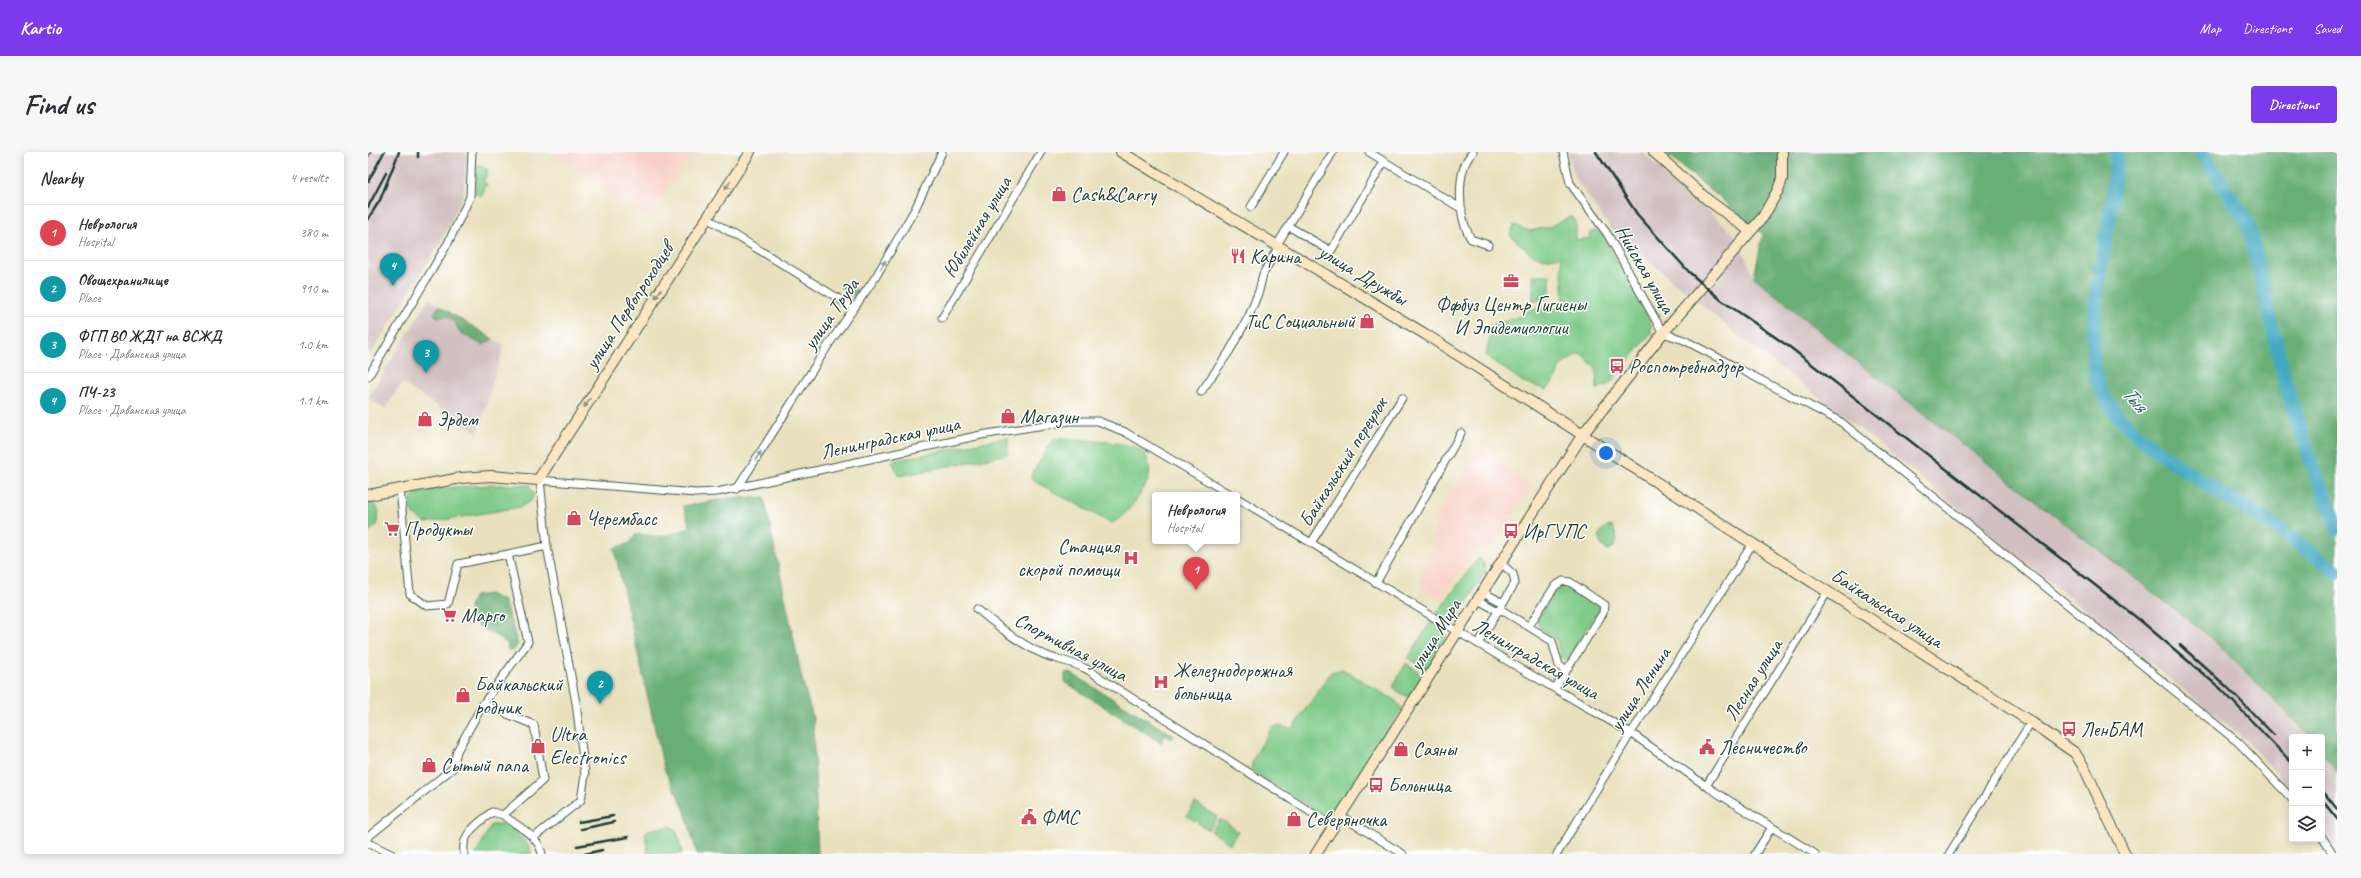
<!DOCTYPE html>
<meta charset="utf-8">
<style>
:root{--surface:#fff;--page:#f7f7f7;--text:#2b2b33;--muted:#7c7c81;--line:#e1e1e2;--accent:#7c3aed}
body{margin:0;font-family:Caveat,sans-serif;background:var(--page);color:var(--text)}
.controls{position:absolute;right:12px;bottom:12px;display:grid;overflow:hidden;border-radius:4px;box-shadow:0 2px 10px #0003}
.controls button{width:36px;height:36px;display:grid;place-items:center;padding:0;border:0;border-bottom:1px solid var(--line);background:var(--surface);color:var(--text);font:20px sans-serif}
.you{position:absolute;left:1238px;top:301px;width:14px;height:14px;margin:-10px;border:3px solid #fff;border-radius:50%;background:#1a73e8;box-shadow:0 0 0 6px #1a73e833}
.badge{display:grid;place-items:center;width:26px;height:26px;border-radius:50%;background:var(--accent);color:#fff;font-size:13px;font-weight:700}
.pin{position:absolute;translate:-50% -33px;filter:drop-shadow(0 1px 2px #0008)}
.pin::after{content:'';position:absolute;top:21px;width:14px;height:12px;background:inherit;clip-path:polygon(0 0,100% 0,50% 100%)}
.popup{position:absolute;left:784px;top:340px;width:88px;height:52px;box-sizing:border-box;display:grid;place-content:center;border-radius:4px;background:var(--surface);filter:drop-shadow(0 1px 3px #0005);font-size:13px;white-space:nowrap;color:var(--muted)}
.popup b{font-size:15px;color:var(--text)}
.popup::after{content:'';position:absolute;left:50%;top:100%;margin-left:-8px;border:8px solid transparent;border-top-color:var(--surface)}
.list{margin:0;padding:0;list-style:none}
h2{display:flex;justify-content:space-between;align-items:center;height:52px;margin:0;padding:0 16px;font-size:17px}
h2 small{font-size:13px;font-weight:400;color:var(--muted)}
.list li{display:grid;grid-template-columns:26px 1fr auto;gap:12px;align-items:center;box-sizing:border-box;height:56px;padding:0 16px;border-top:1px solid var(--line)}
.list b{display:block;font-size:15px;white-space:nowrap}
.list p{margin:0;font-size:13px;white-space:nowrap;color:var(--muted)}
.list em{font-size:13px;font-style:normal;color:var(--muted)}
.icon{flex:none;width:22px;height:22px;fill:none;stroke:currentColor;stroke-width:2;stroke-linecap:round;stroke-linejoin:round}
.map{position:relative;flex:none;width:1969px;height:702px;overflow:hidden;border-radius:4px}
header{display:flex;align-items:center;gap:24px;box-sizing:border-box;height:56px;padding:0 20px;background:var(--accent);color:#fff}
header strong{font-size:19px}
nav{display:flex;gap:22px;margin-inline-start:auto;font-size:14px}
.intro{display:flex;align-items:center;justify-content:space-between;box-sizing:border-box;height:96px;padding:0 24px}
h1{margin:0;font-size:28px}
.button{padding:10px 18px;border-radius:4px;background:var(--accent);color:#fff;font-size:14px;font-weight:700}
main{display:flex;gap:24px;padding:0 24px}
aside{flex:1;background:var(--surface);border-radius:4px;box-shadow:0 2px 10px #0003}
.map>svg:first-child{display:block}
.built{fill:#f7d1c6}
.industrial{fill:#d2bfbf}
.green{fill:#80cb89;stroke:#50845e}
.forest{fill:#68af75;stroke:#447654}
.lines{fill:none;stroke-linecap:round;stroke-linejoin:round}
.river{stroke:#42a9c2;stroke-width:14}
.street-casing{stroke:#3d5649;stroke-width:9}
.secondary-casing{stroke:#3d5649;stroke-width:12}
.street{stroke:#fff;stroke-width:7}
.secondary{stroke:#fbe6c3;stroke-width:10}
.rail{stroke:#1f3d34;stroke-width:2.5}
.oneway{fill:#8d927c}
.oneway2{fill:#8f9e9a}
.labels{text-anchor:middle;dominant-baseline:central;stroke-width:3;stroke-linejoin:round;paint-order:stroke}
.poi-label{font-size:20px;fill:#1f3d34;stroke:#fff;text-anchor:start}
.street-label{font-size:20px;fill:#1f3d34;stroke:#fff}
.water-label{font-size:21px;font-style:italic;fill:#2b6366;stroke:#fff}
</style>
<header>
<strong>Kartio</strong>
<nav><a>Map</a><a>Directions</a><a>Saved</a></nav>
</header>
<div class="intro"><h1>Find us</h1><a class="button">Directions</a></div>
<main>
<aside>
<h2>Nearby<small>4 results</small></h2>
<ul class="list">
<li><span class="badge" style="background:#e0444e">1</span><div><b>Неврология</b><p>Hospital</p></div><em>380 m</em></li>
<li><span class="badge" style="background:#0f9aa8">2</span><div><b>Овощехранилище</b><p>Place</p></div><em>910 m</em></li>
<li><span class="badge" style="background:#0f9aa8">3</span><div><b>ФГП ВО ЖДТ на ВСЖД</b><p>Place · Даванская улица</p></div><em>1.0 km</em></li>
<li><span class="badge" style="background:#0f9aa8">4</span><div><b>ПЧ-23</b><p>Place · Даванская улица</p></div><em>1.1 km</em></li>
</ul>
</aside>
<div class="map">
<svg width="1969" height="702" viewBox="0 0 1969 702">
<rect width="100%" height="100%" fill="#fff"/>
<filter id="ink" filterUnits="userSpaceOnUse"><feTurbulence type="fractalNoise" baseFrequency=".025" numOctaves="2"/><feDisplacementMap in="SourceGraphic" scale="8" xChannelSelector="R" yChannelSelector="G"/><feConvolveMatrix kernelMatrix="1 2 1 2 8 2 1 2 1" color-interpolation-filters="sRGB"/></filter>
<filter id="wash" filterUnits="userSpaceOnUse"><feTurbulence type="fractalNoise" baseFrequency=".012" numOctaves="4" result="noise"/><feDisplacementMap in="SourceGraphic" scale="16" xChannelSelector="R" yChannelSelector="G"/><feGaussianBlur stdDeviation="0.9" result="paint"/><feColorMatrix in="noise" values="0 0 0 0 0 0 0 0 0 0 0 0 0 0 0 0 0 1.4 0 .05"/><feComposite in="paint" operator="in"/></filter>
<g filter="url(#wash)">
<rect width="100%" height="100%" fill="#e9e1bd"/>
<!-- built -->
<path class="built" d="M182,0h143l-45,66z
M1111,294l53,41 -44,63 -8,-5 -39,54 -22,-13 12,-39 5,-25z"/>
<!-- industrial -->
<path class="industrial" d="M0,0h99l-4,43 -21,45 -74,118z
M1200,0h74l93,83 19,42 92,76 364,284 101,100h-19v54l-46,-51 -401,-323 -105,-80 -130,-109 -36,-52z
M61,147l75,46 -26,88 -76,-50 -17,26 -17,-11z
M1954,600l15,20v77l-15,-22z"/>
<!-- green -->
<path class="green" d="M110,12l10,6 -5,12 4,2 -6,12 -6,-3z
M1204,64l4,6v18l15,-2 -1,-5 7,-3 5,4 49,89v10l-41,51 -13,5 -1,-21 -16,-15 -20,13 -4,12 -9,12 -24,-8 -37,-26 6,-31 29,-9 10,-7h31l2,-6 -3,-47 -16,3 -14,-5 -21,-19 4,-10 15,6 20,-4z
M1165,123h17v19l-5,5 -12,1z
M475,130l16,9 -1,3 -7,1 -9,-6 -1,-5z
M640,285v17l-109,22 -7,-15z
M685,287c17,0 78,2 89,12 6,6 9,17 7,26 -4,13 -25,43 -38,46l-79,-43 -1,-4z
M122,333h39l5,9 -3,7 -11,6 -94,16 -12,-8 -5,-14 6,-7 26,-6z
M3,349l8,10 -2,14 -9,7v-30z
M1240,374l5,1 4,12 -3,8 -7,3c-11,-6 -10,-20 1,-24z
M1110,406l5,4 3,9 -29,48 -7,2 -14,-7z
M1196,433l8,1 28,20v2l-32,51 -3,1 -5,-4 -3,-16 -17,-12 -3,-8 21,-33z
M1063,469l14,10 1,7 -18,31 -20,-11z
M1038,511l12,8 3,7 -12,19 -9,-4 -7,-6z
M974,517l54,32 6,8 -70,106 -8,1 -73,-46 2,-11 19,-32 6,-1 14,3 39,-57z
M827,651l22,14 -8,13 -22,-14z
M852,667l18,12 -8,13 -19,-13z
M138,671l24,24 1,7h-55l15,-29z
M303,674l6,5 5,23h-34l-3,-21 3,-3z"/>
<!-- forest -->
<path class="forest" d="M1297,0h672v620l-15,-20v-15h-11l-101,-100 -364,-284 -92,-76 9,-43z
M71,154l54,33 -10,6 -22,-12 -9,-14 -6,-3 -8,1 -4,-3z
M396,345l38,182 11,39 5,136h-121l-13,-46 -20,-39 -50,-221 16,-5 5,-8c7,-1 12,0 19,1 12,1 26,-4 36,-9l-7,-21 47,-8z
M121,442l15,7 14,43 -5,7 -5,-1 -1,-7c-12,-9 -25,-13 -37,-23l-1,-14 6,-10z
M701,520l105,64 -2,3 -7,-4 -4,8 -96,-61v-9z"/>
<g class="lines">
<!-- river -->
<path class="river" d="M1749,0c-2,19 -3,38 -6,57 -8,49 -26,123 -14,171 15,58 134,116 182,149 19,14 39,29 58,43
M1833,0l47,71 38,163 25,75 26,67"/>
</g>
</g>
<g filter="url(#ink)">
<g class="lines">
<defs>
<path id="street" d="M1001,0l93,57
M1105,0c-18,18 -15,66 -2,87l17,6
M1195,0l7,31 38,52 55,98 21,7 157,82 398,321 53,56
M883,55l33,-55
M339,66l147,90
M920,74l43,25 53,-89
M909,93l56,-93
M574,166l99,-166
M0,225l80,-134 22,-46 2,-45
M833,240l28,-40 20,-36 10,-25 4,-17 16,-28
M170,328l158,13 21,-1 264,-57 89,-14h28l27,11 106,63
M32,337l10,105 17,12 21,-2 10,-40 50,-10 20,88 -45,62 51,21 9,55 -40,35c14,11 36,21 39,39
M369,337l92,-145 46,-66 40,-69 27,-57
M869,346l221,134 173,101 75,53 109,68
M943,391l91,-145
M140,402l39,-8
M1008,431l85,-150
M1115,440l20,11
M1110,448l20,11
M609,457c22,18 46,38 73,48 13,4 26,6 38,13l246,157
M1132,457l52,32 7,24 7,6
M1161,474l26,-40 8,-5 7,1 34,23 -1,8 -48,75
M1110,492l37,-61 -2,-9 -12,-11
M1338,634l122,-195
M973,664l62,38
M0,685l85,-69 4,-17 26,-47
M1954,685l11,17
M165,686l48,-38 4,-25 -9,-72 -29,-157 -7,-66
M0,691l23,11
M96,702c-3,-21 13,-29 28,-42l11,3
M1189,702l74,-121 122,-190
M1387,702l17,-27
M1581,702l82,-132"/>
<path id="secondary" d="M753,0l304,182 606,388 44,31 10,16 40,85
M1286,0l54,48 42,31
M0,343l93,-17 30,-2 47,4 212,-328
M948,702l267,-420 80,-101 100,-116 15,-27 4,-11v-27"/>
</defs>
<!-- street casing -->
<use href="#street" class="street-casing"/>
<!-- secondary casing -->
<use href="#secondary" class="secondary-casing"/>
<!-- street -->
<use href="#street" class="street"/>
<!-- secondary -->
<use href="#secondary" class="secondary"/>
<!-- rail -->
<path class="rail" d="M50,0v5
M1228,0l41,62 52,58 32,28 70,48 350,273 80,68 71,74
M0,4l2,-4
M0,30l16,-30
M0,55l18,-34
M0,67l12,-19 19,-48
M1812,493l47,42 47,48
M1954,638l15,19
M1954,648l15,19
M211,670l34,-6
M213,677l33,-7
M209,694l51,-9
M217,702l17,-4"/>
</g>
<!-- one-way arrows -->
<defs><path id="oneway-solid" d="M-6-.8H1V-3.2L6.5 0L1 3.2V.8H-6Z"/></defs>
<g class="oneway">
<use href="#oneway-solid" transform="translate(360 33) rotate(123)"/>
<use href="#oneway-solid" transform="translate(290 142) rotate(123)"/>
<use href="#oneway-solid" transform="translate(219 251) rotate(123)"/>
</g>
<g class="oneway2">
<use href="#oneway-solid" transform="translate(515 113) rotate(-60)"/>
<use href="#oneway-solid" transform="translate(390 304) rotate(-58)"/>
</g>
</g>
<!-- icons -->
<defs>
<symbol id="shop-bare" viewBox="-9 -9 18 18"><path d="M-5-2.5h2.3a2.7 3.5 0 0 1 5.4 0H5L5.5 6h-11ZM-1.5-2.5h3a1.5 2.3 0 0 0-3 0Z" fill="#d1495b" stroke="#fff" stroke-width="2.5" paint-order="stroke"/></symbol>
<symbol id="restaurant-bare" viewBox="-9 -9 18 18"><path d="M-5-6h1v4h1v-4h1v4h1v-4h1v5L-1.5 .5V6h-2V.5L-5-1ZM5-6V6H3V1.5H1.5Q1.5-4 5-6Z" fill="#d1495b" stroke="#fff" stroke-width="2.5" paint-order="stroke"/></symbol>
<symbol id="office-bare" viewBox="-9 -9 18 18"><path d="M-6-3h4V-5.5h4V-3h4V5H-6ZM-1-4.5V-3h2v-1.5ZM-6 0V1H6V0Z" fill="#d1495b" stroke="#fff" stroke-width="2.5" paint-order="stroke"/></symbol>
<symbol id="bus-bare" viewBox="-9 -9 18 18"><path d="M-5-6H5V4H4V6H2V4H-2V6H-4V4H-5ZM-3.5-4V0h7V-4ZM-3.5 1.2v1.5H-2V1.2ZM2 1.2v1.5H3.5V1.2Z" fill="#d1495b" stroke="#fff" stroke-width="2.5" paint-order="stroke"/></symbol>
<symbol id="supermarket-bare" viewBox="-9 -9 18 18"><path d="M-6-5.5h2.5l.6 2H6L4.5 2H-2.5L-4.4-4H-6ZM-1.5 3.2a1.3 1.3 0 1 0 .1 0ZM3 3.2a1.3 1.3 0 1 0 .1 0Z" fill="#d1495b" stroke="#fff" stroke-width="2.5" paint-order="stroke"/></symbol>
<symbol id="hospital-bare" viewBox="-9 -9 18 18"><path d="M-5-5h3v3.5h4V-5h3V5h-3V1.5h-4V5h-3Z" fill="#d1495b" stroke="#fff" stroke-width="2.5" paint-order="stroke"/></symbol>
<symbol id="civic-bare" viewBox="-9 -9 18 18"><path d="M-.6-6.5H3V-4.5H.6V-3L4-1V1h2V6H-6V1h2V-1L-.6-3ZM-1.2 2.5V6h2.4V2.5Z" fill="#d1495b" stroke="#fff" stroke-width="2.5" paint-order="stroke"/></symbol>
</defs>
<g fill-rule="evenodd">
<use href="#shop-bare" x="680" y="31" width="22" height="22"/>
<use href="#restaurant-bare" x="859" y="93" width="22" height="22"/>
<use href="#office-bare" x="1132" y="118" width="22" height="22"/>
<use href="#shop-bare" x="988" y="158" width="22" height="22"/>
<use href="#bus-bare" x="1238" y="203" width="22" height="22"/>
<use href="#shop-bare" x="629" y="253" width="22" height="22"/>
<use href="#shop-bare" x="46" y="256" width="22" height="22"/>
<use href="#shop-bare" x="195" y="355" width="22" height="22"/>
<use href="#supermarket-bare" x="13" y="366" width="22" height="22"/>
<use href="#bus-bare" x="1132" y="368" width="22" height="22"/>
<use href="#hospital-bare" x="752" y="395" width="22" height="22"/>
<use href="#supermarket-bare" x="70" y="452" width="22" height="22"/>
<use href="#hospital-bare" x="782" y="519" width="22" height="22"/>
<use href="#shop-bare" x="84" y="532" width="22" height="22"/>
<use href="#bus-bare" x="1690" y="566" width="22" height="22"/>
<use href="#shop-bare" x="159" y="583" width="22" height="22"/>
<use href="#civic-bare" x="1328" y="584" width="22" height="22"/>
<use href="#shop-bare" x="1022" y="586" width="22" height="22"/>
<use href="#shop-bare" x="50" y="602" width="22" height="22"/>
<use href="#bus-bare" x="997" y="622" width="22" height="22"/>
<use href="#civic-bare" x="650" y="654" width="22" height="22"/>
<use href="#shop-bare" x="915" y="656" width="22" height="22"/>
</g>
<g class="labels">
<!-- poi labels -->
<g class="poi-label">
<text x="703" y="42">Cash&amp;Carry</text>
<text x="882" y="104">Карина</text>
<text x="1143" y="152" text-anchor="middle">Ффбуз Центр Гигиены<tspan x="1143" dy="23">И Эпидемиологии</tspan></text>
<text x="987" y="169" text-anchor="end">ТиС Социальный</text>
<text x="1261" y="214">Роспотребнадзор</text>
<text x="652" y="264">Магазин</text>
<text x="69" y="267">Эрдем</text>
<text x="218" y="366">Черембасс</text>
<text x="36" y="377">Продукты</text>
<text x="1155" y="379">ИрГУПС</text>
<text x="751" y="394" text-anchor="end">Станция<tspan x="751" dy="23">скорой помощи</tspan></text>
<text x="93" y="463">Марго</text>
<text x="805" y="518">Железнодорожная<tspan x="805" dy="23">больница</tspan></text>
<text x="107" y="532">Байкальский<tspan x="107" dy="23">родник</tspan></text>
<text x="1713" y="577">ЛенБАМ</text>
<text x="182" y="582">Ultra<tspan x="182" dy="23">Electronics</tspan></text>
<text x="1351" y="595">Лесничество</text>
<text x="1045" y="597">Саяны</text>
<text x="73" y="613">Сытый папа</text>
<text x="1020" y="633">Больница</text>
<text x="673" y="665">ФМС</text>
<text x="938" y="667">Северяночка</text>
</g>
<!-- street labels -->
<g class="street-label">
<text transform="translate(609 75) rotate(-59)">Юбилейная улица</text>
<text transform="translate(1277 117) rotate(60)">Нийская улица</text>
<text transform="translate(995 123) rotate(31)">улица Дружбы</text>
<text transform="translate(261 154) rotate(-57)">улица Первопроходцев</text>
<text transform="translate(463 162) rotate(-55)">улица Труда</text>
<text transform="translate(522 286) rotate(-12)">Ленинградская улица</text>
<text transform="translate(975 310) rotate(-58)">Байкальский переулок</text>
<text transform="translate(1519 456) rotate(33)">Байкальская улица</text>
<text transform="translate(1067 483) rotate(-58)">улица Мира</text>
<text transform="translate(703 495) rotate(28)">Спортивная улица</text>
<text transform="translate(1168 507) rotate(30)">Ленинградская улица</text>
<text transform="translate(1385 528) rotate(-58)">Лесная улица</text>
<text transform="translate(1272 537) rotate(-57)">улица Ленина</text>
</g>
<!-- water labels -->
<g class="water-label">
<text transform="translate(1767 247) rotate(49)">Тыя</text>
</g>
</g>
</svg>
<div class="controls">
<button>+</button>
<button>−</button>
<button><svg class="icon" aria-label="layers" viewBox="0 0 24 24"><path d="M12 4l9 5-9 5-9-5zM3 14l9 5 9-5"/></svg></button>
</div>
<div class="you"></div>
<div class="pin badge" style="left:828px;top:438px;background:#e0444e">1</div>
<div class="popup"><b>Неврология</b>Hospital</div>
<div class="pin badge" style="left:232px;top:552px;background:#0f9aa8">2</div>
<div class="pin badge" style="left:58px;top:221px;background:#0f9aa8">3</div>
<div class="pin badge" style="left:25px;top:134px;background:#0f9aa8">4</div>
</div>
</main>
